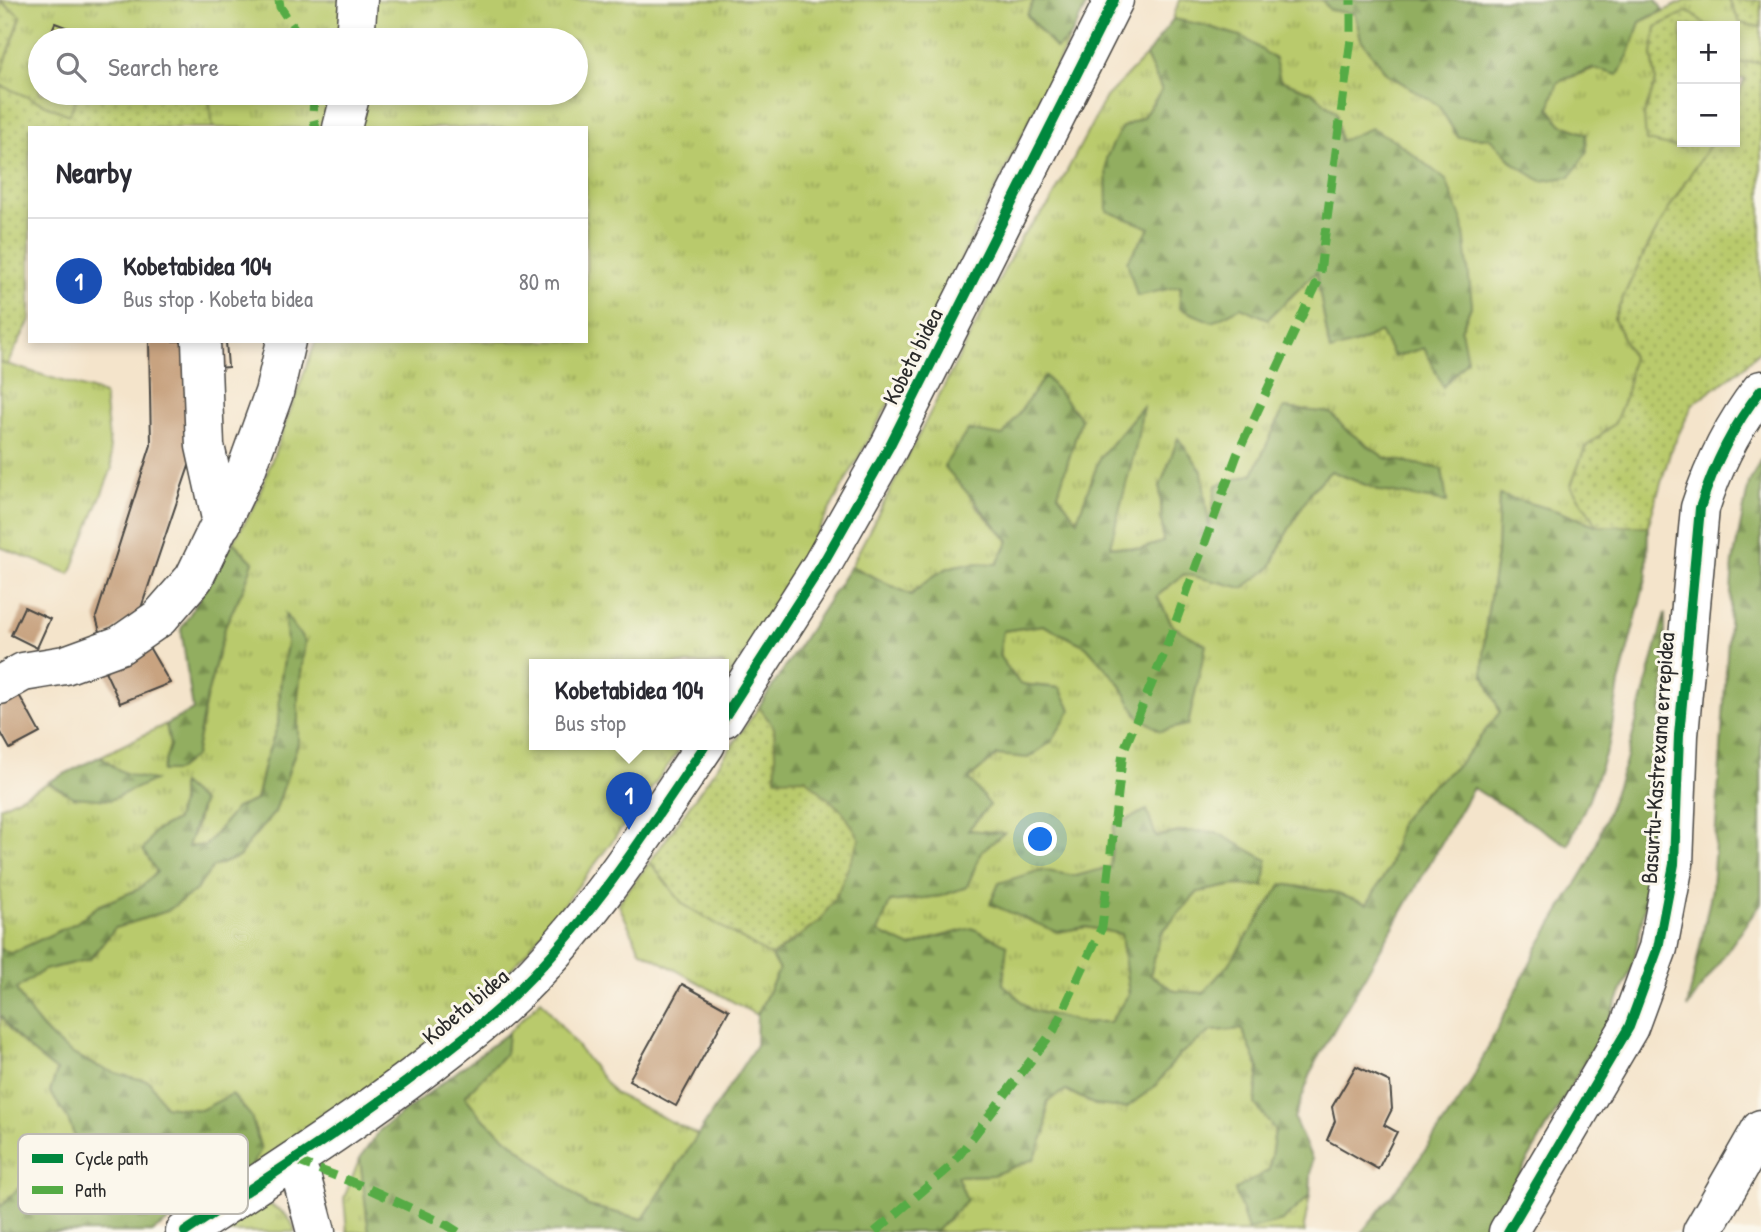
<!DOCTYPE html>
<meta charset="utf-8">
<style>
:root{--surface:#fff;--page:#f2f2f3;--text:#2b2b33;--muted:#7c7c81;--line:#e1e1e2;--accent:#d1495b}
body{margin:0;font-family:"Patrick Hand",sans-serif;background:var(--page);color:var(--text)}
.controls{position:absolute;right:21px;top:21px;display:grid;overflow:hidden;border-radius:0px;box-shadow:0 4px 10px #0003}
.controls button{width:63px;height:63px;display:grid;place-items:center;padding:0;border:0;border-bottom:2px solid var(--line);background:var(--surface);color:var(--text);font:35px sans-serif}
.you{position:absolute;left:1041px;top:840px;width:24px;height:24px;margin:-18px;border:5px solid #fff;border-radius:50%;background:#1a73e8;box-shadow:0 0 0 10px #1a73e833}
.badge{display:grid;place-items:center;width:46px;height:46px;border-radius:50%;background:var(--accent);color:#fff;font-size:23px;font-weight:700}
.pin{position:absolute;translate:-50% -58px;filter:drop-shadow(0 2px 4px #0008)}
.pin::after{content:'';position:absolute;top:37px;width:24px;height:21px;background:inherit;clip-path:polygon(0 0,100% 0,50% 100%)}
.popup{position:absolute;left:529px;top:659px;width:200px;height:91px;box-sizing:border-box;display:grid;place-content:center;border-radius:0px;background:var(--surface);filter:drop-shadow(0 2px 5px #0005);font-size:23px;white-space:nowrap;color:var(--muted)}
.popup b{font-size:26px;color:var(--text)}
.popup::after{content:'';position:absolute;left:50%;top:100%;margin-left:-14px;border:14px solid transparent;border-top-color:var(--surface)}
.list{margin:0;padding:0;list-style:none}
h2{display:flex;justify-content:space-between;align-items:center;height:91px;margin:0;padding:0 28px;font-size:30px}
h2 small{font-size:23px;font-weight:400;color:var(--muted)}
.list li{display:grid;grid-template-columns:46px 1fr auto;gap:21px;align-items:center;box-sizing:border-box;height:126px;padding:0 28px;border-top:2px solid var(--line)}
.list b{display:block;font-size:26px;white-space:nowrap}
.list p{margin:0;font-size:23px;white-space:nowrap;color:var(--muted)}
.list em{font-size:23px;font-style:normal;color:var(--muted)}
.icon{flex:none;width:38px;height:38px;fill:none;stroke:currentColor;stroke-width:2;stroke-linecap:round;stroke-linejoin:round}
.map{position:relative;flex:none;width:1761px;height:1232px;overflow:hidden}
.search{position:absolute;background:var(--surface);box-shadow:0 4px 10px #0003;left:28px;top:28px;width:560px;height:77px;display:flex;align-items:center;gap:18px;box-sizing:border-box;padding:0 24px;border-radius:38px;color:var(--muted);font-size:26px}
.panel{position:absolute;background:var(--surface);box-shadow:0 4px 10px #0003;left:28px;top:126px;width:560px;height:217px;border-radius:0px}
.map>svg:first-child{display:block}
.grass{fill:url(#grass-tufts);stroke:#727a4c;stroke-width:2}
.forest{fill:url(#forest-firs);stroke:#5e6c46;stroke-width:2}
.park{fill:url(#park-dots);stroke:#727a4c;stroke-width:2}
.building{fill:#c8a380}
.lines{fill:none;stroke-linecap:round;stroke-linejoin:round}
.minor-casing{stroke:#494743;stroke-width:41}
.highway-casing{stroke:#494743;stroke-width:41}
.minor{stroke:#fff;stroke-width:38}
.highway{stroke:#fff;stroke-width:38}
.quiet{stroke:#54ab44;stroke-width:9;stroke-dasharray:18 9;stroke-linecap:butt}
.cycleway-casing{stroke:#fbf7ec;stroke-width:15}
.cycleway{stroke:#00873e;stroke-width:10}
.labels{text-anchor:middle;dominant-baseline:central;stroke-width:6;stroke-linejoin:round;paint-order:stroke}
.street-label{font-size:23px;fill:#2b2b2b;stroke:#fbf7ec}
.key{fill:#fbf7ec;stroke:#bdbab2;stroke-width:2}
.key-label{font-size:19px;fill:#2b2b2b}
</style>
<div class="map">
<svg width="1761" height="1232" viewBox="0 0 1761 1232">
<defs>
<pattern id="grass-tufts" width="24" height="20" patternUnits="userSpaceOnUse" patternTransform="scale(1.75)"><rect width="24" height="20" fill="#b9ca6c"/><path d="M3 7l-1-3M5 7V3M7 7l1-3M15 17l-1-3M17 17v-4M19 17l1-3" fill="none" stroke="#97a459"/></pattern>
<pattern id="forest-firs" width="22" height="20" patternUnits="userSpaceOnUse" patternTransform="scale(1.75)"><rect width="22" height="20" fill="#92ae60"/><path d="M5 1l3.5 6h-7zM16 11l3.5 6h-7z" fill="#778e4f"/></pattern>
<pattern id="park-dots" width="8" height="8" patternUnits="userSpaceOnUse" patternTransform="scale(1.75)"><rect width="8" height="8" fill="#b9ca6c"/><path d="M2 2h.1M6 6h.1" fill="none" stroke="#97a459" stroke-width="1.8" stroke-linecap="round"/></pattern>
</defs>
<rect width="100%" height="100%" fill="#fbf7ec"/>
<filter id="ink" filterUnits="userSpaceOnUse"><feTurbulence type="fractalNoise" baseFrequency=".0143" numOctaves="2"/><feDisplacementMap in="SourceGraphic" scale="14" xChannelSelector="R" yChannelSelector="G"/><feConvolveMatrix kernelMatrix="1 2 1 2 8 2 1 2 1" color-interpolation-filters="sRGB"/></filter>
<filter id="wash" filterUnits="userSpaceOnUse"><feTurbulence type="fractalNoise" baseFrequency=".00686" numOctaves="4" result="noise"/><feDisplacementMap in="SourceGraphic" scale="28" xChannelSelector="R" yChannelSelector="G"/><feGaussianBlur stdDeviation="1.57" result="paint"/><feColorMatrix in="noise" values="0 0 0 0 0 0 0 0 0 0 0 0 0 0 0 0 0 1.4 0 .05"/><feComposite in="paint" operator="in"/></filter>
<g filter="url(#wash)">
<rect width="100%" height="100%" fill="#f4e4cb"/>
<!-- grass -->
<path class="grass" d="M0,0h1034l-7,15 29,34 15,-13 -170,345 -117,211 -60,95v-23h-190v80h150l-94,127 -70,89 -60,60 -92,68 -118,81 -49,-59 -36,-3 -16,-26 -35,-7 -52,-25 -33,-36 -13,-24 28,-19 46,-11 25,-31 52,-17 29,-21 17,-23 26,-10 10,-15 26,-30 23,-69v-47l-11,-52 -6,33 -3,48 -13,36 -9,39 -20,8 -30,37 -19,2 9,-20 6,-25 -21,-17v17l-5,18 -21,11 -11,19 13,22 -18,17 -41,17 -22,17 -64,30 -12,-4v-142l48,-24 26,14 78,-17c-22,-4 -34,-6 -51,-24l65,-32 4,21 25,11 11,-57 20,-75 18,-37 9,-25 -20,-20 22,-37 61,-164h270v-213h-373l-5,-35h368v-53h-412l-14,-5 -43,-5 -4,10h-63v53h39l-10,23 -69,-31v-8l21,-60z
M1179,0h143l9,10 24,4 6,25 25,34 52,32 20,32 32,1 24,25 72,-29 -25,-10 -12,-16 9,-26 70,-26 12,-34 47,-22h42l11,23 21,4v35l-26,2v-38h-27l-20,-15 -36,43 4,27 -12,34 36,33 4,-6h28c-39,56 -72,113 -98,177l18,38 -5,35 -12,31 -30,25 -14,38 27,40 -44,-16 -55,-14 -2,58 -11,69 -3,50 17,39 -41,52 -36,29 -23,29 -11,46 -22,37 -35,-13 -49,-8 -54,80 -26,29 -28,-2 -25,-16 11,-42 37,-41 37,-7 29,1 -80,-55 -29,6 -8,-26 -33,15 -3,41 -35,9 -35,-5 16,61 29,-5 35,7 8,60 -19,28h-30l-49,-12 -29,-26 -68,-46 -23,10 -33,-16 12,-30 51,-6 26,-9 14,-35 21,-19 -35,-3 2,-51 28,-24 31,2 23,-15 9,-54 -40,-4 -21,-28 4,-25 40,-6 43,21 34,38 17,31 51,10 8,-42 -23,-57 -17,-29 28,-23 59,13 28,-20 14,-31 26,-45 20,-20 50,20 61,-22 -57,-11 -40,-29 -15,-16 -46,-5 -31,66 -44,58 -49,-45 3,55 -23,7 -31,-3 -9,-89 -23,64 -19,-27 23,-75 -107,85 35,37 -12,23c-43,-3 -55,2 -86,31l-60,-29 170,-329 28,-32 57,-108 40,-41 16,34 -19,27 -22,11 29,100 32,58 59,21 48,-8 27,-28 14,79 27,-7 23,-11 81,-2 11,-26 -133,-163 -3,-29 -24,-20 -32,-12 -37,-43 -40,-12 -30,-6z
M0,362l104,32 8,74 -42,106 -70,-27z
M650,862l33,42 88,52 8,14 -22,45 -117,-65 -22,-47z
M541,1000l73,93 84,42 -55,84 -55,-13 -107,-89 -17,-22 42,-42 2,-20z
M0,1014c12,23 37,42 57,57l-7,21 17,25 12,30 -6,20 -32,5 -24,18 -17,17z
M1242,1029l17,39 -4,36 20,26 -6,40 -21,59 34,-8 28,-26 -6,32 1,5h-370l21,-56 37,-1 53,-44 1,-29 19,-12 29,15 60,-19 24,-31 32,-24z
M360,1158l9,74h-22l-3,-34z
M263,1202c15,6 29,13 32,30h-77z"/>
<!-- forest -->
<path class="forest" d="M1034,0h55l-18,36 -15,13 -29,-34z
M1322,0h334l7,10 -23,12 -12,34 -10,19 -26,-7 -34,14 -9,26 12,16 25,10 1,18 -17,25 -29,4 -27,-18 -24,-25 -32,-1 -20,-32 -52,-32 -25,-34 -6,-25 -25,-4z
M1173,19l30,6 40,12 32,22 5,21 32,12 24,20 4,29 31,-13 25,13 50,39 17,43 9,81 -11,26 6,30 -24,27 -19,-39 -30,9 -14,-25 -23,11 -27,8 -14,-79 -48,47 -27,-12 -29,15 -33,-14 2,-22 -44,10 -10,-35 23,-33 -43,-17 -1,-53 15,-30 22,-11 19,-27 -16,-34z
M1045,376l36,43 -23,75 19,26 23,-63 43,-51 -7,40 -26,100 30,3 23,-7 -3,-55 18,-49 24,33 7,57 7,-43 37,-11 31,-66 47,5 14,16 40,29 57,11 5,33 -66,-11 -50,-20 -20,20 -26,45 -14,31 -28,21 -59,-14 -27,22 16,30 33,19 -18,80 -28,6 -23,-16 -17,-31 -34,-38 -43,-21 -40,6 -4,25 21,28 40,4 11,22 -20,32 -23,16 -31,-3 -28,24 21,26 -22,25 36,3 -23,19 -14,35 -26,9 -51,6 -12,30 33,15 23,-9 38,-10 35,17 -4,39 28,26 49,12h30l19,-28 -8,-60 -35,-7 -29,5 -67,-28 9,-21 42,-13 35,6 34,-9 4,-41 33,-16 9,27 28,-6 32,1 51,28 -3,26 -29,-1 -37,7 -37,41 -11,42 25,16 28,2 26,-29 53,-80 50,8 35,12 22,-36 11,-46 23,-29 36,-29 41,-52 -17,-39 3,-50 11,-69 2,-59 55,15 44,16h50l-1,48 -28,110 -10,60 -21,57 -20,44 -95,-57 -158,275 -21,56 18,40 -2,36 -28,26 -34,9 -13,-40 34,-20 6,-40 -20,-26 4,-36 -17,-39 -31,2 -32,24 -24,31 -29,22 -31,-3 -29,-15 -19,11 -1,30 -12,28 -41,16 -36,1 10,24 -32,32h-566l-9,-74 20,-28 128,-97 -2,20 -41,43 16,21 107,89 55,13 113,-174 1,-30 22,-45 -8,-14 23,-15 -18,-162 -2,-51 -15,-21 92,-141 60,29c31,-29 43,-34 86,-31l12,-23 -65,-75 24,-36 35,6z
M1761,459v444l-74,105 25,-119 21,-327 16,-79z
M233,542l20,20 -9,25 -18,37 -20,75 -11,57 -19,15h-14l8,-26 -4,-21 27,-14 -12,-81z
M1665,613v64l-17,214 -15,74 -26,59 -121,208h-124l49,-61 58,-85 69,-139 52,-86 36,-100z
M285,614l20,28 -7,54v47l-23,69 -26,30 -10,15 -26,10 -17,23 -29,21 -52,17 -25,31 -46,11 -28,19c30,58 70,80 133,92l16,25 36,4 31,-16 19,22 10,33 -11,20 -98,63h-152v-25l17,-17 24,-18 32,-5 6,-20 -12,-30 -17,-25 7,-21c-20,-15 -45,-34 -57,-57v-65l12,4 64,-30 22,-17 41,-17 18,-17 -14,-22 12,-19 21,-11 5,-18v-18l21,18 -14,45 18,-2 30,-37 20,-8 9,-39 13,-36 3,-48 6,-33z
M101,756c16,16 31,21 53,24l-44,20 -36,-3 -26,-15z"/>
<!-- park -->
<path class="park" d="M1729,0h32v27l-21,-4z
M0,2l21,14 -21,61z
M1688,11l20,15h-26l2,116 -4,6 -34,-7 -2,-26 12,-34 -4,-27 4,-27z
M107,30l43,5 14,5h-61z
M1761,62v287l-17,18 -51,37 -22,46 -23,76h-50l-27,-40 14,-38 30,-25 12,-31 5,-35 -18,-38c26,-64 59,-121 98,-177h23v-41l10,-22 -10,-1v-15z
M0,85l69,30 10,-22h129l5,35h-183v192l-23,45 -7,-3z
M759,707l15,21 2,51 29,-1 38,34 17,27 -22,53 -18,29 -49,35 -88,-52 -33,-42z"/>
<g id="blocks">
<!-- building -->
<path class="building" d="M55,23l26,10 -3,7h-30z
M149,341h43l1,113 -53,157 -38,28 -6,-22 55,-172z
M226,342l2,25 -23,2 -2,-25z
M24,607l26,12 -13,29 -26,-13z
M149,647l21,36 -50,20 -16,-34z
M18,693l22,40 -30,16 -10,-18v-29z
M682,984l47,26 -53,96 -47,-26z
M1356,1066l34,16 2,27 -8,16 13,7 -19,37 -51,-29 8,-19 -3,-14z"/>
</g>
</g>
<g filter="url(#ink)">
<use href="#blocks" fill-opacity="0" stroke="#494743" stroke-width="2"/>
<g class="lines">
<defs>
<path id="minor" d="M355,40l3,-40
M342,128l9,-35
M201,341l4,105 17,77
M0,685l23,-13 42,-7 55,-20 39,-27 35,-40 53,-110 27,-75 12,-52
M724,718l98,-153 67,-118 225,-447
M294,1160l8,19 14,53
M185,1232c81,-54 164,-106 241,-165 28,-22 57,-43 82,-67 79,-74 138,-167 198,-256
M1508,1232l121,-205 29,-79 16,-84 5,-129 21,-227c14,-44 33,-82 61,-118"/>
<path id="highway" d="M1702,1232l59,-103"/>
</defs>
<!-- minor casing -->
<use href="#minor" class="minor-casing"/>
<!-- highway casing -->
<use href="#highway" class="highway-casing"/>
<!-- minor -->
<use href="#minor" class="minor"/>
<!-- highway -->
<use href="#highway" class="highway"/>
<!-- quiet -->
<path class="quiet" d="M279,0l1,7 22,33
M314,93l-1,24 3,11
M294,1160l71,27 82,38 11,7
M875,1232l76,-66 103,-136 48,-103 21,-175 39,-93 75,-204 82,-176 32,-240v-39"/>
<defs>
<path id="cycleway" d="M724,718l98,-153 67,-118 225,-447
M185,1232c81,-54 164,-106 241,-165 28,-22 57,-43 82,-67 79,-74 138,-167 198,-256
M1508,1232l121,-205 29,-79 16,-84 5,-129 21,-227c14,-44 33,-82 61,-118"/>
</defs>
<!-- cycleway casing -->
<use href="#cycleway" class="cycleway-casing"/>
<!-- cycleway -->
<use href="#cycleway" class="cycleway"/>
</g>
</g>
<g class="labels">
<!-- street labels -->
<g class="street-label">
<text transform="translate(912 356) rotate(-63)">Kobeta bidea</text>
<text transform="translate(1657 758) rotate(-86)">Basurtu-Kastrexana errepidea</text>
<text transform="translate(465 1006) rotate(-40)">Kobeta bidea</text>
</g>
</g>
<!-- legend -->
<rect x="18" y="1134" width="230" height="80" rx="10" class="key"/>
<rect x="32" y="1154" width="31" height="9" fill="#00873e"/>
<rect x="32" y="1186" width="31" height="8" fill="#54ab44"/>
<g class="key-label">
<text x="75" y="1165">Cycle path</text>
<text x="75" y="1197">Path</text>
</g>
</svg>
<div class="controls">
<button>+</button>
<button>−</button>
</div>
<div class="you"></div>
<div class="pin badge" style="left:629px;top:830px;background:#1a4fb4">1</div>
<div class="popup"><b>Kobetabidea 104</b>Bus stop</div>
<div class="search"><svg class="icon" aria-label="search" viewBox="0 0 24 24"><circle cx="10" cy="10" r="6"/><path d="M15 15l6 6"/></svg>Search here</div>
<section class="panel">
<h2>Nearby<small></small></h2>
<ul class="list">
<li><span class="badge" style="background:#1a4fb4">1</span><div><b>Kobetabidea 104</b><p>Bus stop · Kobeta bidea</p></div><em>80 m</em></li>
</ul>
</section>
</div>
